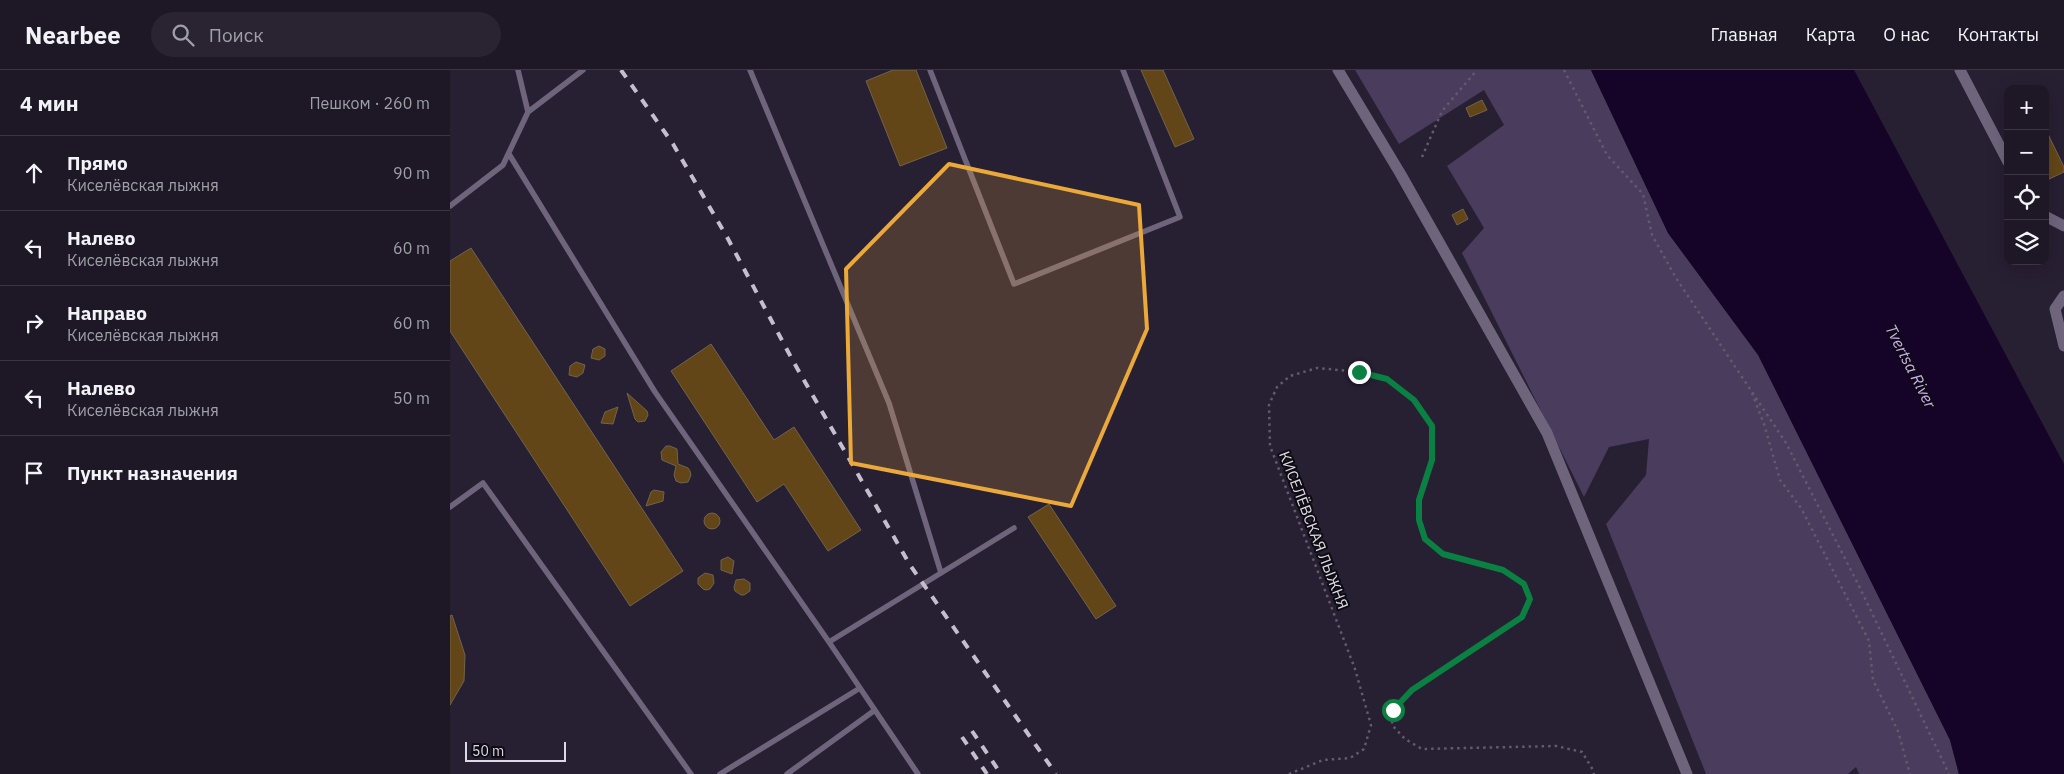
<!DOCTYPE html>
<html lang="ru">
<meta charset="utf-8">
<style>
:root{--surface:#1d1726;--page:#2a2432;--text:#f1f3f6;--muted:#a09fa7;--line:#3b3643}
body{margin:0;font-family:"IBM Plex Sans",sans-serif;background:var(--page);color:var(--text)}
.controls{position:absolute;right:15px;top:15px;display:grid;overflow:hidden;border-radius:10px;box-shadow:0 5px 20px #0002}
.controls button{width:45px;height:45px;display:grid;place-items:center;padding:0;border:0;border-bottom:1px solid var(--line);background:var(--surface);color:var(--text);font:25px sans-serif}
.scale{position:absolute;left:15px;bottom:12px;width:101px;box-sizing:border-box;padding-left:5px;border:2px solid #ded9e6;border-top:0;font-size:14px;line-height:18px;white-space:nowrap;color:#ded9e6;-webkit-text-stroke:4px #0e0b13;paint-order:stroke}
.stop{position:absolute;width:15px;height:15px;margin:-11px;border:4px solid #0b8043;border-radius:50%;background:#fff}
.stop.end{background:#0b8043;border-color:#fff;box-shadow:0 1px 5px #0008}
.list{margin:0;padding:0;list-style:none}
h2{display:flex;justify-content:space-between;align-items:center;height:65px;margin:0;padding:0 20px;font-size:21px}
h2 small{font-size:16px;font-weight:400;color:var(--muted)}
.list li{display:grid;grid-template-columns:32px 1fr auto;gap:15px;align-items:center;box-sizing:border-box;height:75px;padding:0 20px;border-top:1px solid var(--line)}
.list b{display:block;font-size:19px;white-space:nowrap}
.list p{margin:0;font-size:16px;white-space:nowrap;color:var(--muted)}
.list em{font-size:16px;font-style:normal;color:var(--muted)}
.icon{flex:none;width:28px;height:28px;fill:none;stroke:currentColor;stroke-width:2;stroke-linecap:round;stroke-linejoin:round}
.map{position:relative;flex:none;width:1614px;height:704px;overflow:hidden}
header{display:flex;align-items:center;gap:30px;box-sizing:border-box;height:70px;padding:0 25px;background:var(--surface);border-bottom:1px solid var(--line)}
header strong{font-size:24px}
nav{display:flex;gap:28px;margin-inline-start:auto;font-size:18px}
.search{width:350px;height:45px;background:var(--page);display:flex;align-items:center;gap:12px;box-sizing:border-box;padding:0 18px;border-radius:28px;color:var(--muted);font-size:19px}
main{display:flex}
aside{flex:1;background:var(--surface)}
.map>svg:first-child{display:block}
.green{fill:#493c5c}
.water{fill:#160428}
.building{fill:#624618;stroke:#71634e}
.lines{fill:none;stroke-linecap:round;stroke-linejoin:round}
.path{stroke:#625b6c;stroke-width:2.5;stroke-dasharray:2.5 4;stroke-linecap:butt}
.service{stroke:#6e657c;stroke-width:5.5}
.minor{stroke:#6e657c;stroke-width:11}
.rail{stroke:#c4bfcd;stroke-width:4;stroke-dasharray:9 9;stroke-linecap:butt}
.route{stroke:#0b8043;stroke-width:6}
.marked{fill:#eba93a;fill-opacity:0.2;stroke:#eba93a;stroke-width:4;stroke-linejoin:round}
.labels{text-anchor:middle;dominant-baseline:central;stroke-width:4;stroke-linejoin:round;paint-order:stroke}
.street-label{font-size:15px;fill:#ded9e6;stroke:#0e0b13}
.water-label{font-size:16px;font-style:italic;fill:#ccaff6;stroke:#0e0b13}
</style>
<header>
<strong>Nearbee</strong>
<div class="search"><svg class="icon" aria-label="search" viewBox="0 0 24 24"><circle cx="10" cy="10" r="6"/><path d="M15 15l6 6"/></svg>Поиск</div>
<nav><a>Главная</a><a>Карта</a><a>О нас</a><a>Контакты</a></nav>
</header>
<main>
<aside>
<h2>4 мин<small>Пешком · 260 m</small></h2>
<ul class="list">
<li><svg class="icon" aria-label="ahead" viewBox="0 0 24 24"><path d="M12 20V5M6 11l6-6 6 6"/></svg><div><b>Прямо</b><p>Киселёвская лыжня</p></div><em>90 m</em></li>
<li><svg class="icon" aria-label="left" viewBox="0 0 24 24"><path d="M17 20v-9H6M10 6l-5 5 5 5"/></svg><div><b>Налево</b><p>Киселёвская лыжня</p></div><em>60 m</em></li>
<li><svg class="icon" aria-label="right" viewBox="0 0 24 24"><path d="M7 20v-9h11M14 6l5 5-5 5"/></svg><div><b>Направо</b><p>Киселёвская лыжня</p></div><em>60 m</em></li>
<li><svg class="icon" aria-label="left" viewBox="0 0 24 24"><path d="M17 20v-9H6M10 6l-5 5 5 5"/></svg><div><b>Налево</b><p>Киселёвская лыжня</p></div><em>50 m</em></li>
<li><svg class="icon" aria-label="arrive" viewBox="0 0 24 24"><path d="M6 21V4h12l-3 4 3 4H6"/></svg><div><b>Пункт назначения</b></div></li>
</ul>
</aside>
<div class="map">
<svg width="1614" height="704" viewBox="0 0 1614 704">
<rect width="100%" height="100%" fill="#271f32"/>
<!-- green -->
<path class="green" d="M905,0h236l77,163 90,121 192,386 9,34h-100l-3,-7 -8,7h-142l-100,-250 40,-49 3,-36 -40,8 -25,50 -122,-244 22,-25 -37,-62 57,-41 -20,-35 -85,54z"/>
<!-- water -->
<path class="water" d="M1141,0h263l210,394v310h-105l-9,-34 -192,-385 -90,-122z"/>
<!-- building -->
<path class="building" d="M443,0h23l31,78 -47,18 -34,-85z
M691,0h22l31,69 -19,8z
M1032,30l5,10 -17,7 -4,-9z
M1595,58l19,39v5l-19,9z
M1013,139l5,10 -11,6 -5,-10z
M21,178l212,323 -53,35 -180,-275v-70z
M261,274l63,96 20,-13 67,103 -33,21 -44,-67 -27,18 -86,-131z
M149,276l6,3v7l-6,4 -8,-2 2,-9z
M126,292l9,3 -2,8 -6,4 -8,-2 1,-9z
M177,323l20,18 1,4 -3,6 -7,1 -3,-3z
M168,337l-5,17 -12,-1 4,-11z
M216,376h4l7,3 1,15 10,4 2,3 1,4 -3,7 -7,1 -5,-2 -2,-6 2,-9 -14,-6 -1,-8z
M204,420l10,2 -1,9 -17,5 5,-14z
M599,434l67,102 -20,13 -68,-102z
M254 451a8 8 0 1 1 16 0a8 8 0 1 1-16 0Z
M278,487l6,4 -2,13 -11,-4v-10z
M255,503l8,2 1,8 -4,6 -4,1 -3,-1 -5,-5v-6z
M294,509l6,4v8l-6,4h-3l-6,-4 -1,-4 2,-7z
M2,545l13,40 -1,26 -14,24v-89z"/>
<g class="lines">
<!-- path -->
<path class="path" d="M1114,0l43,85 36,39 9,41 24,43 110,165 73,143 90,188
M972,87l20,-46 35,-41
M1302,323l12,31 16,56 21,28 68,133 4,39 25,51 12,43
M839,704l34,-14 27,-2 14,-9 7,-24 -16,-56 -85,-223 -1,-41 8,-18 13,-11 27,-8 42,4 28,7 26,21 19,26 1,34 -14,39v21l6,19 18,15 60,16 21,14 6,15 -7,18 -111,73 -19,20 -1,15 13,14 17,10 134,-3 26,6 11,18 1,4"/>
<!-- service -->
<path class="service" d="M68,0l10,42
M300,0l139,333 52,170
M480,0l84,214 166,-67 -57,-147
M59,84l146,238 174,250 89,132
M0,136l53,-41 25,-53 55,-42
M0,437l33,-24 208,291
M379,572l185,-114
M270,704l140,-86
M337,704l88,-64"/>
<!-- minor -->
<path class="minor" d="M888,0l62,103 147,260 140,341
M1510,0l48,92
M1595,146l19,10
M1614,226l-9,13 9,37"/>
<!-- rail -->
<path class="rail" d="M171,0l52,74 54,93 66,124 117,204 146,209
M522,661l29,43
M512,667l25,37"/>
</g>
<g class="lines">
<!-- route -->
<path class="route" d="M909,302l28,7 27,21 18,26v34l-13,40v20l6,19 18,15 60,16 21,14 6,15 -8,18 -110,73 -19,20"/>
</g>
<!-- marked area -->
<path class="marked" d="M499,94l190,41 8,124 -76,177 -220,-43 -5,-194z"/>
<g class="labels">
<!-- street labels -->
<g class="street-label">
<text transform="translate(864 460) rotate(69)">КИСЕЛЁВСКАЯ ЛЫЖНЯ</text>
</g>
<!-- water labels -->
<g class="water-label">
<text transform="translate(1461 296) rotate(63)">Tvertsa River</text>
</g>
</g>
</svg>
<div class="controls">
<button>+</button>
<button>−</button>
<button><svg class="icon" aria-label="locate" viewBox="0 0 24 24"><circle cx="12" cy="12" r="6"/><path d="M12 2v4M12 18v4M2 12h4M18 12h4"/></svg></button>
<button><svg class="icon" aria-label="layers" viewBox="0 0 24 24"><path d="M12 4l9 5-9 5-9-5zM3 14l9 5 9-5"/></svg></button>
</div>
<div class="scale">50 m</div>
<div class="stop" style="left:943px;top:640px"></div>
<div class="stop end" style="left:909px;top:302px"></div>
</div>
</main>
